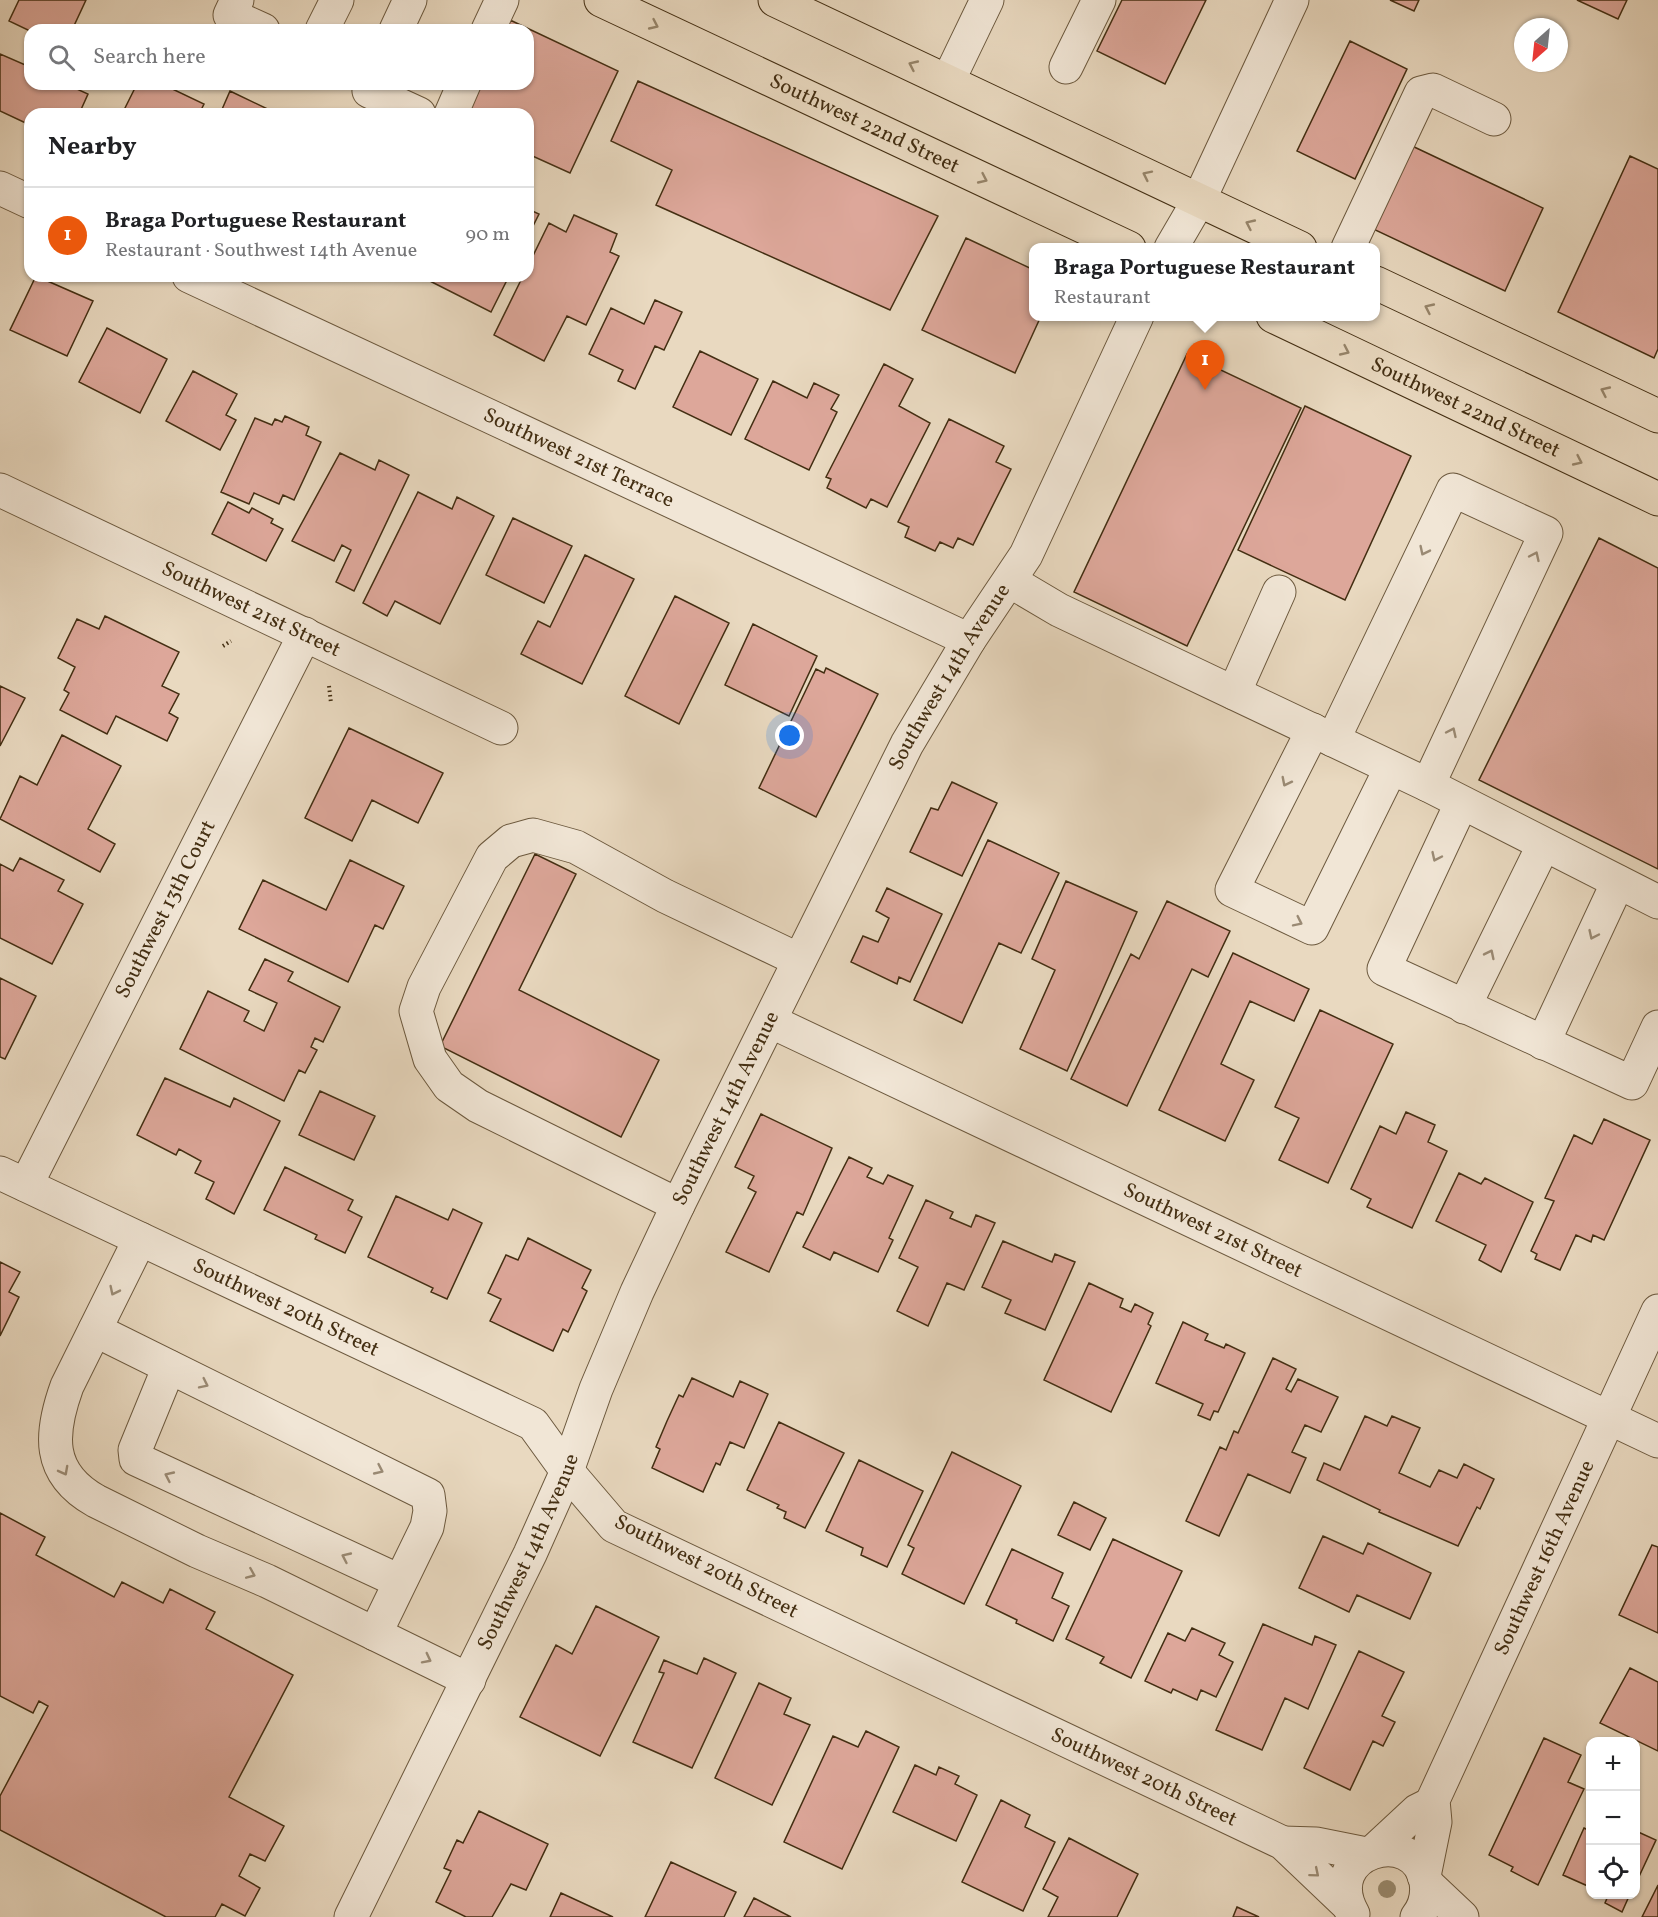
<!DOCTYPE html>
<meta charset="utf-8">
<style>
:root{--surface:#fff;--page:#f6f6f6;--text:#202124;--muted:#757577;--line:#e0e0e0;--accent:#ea580c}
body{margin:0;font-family:Vollkorn,serif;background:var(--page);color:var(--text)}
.controls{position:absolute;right:18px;bottom:18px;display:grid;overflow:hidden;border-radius:12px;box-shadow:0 2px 4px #0004}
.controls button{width:54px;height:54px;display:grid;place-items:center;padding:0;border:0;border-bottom:2px solid var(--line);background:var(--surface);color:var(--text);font:30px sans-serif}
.compass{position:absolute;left:1514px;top:18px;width:54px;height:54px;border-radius:50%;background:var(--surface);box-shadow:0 2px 4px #0004;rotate:207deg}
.you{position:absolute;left:790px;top:736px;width:21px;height:21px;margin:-15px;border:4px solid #fff;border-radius:50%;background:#1a73e8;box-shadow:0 0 0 9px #1a73e833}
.badge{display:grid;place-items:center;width:39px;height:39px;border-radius:50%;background:var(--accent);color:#fff;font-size:20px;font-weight:700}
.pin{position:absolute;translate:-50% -50px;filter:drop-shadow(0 2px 3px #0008)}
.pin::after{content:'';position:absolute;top:32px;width:21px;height:18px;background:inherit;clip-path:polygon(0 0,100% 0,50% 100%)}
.popup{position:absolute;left:1029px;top:243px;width:351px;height:78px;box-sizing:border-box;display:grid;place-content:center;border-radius:12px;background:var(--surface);filter:drop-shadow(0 2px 4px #0005);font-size:20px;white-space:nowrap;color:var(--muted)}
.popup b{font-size:22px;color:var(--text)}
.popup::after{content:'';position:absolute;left:50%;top:100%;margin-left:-12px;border:12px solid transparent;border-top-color:var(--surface)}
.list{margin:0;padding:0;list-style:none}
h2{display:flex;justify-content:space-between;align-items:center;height:78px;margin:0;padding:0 24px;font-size:26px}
h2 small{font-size:20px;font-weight:400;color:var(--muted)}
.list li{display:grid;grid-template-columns:39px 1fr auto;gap:18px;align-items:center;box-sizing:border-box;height:96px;padding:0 24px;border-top:2px solid var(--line)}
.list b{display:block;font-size:22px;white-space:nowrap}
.list p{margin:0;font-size:20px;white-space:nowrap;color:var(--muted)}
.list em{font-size:20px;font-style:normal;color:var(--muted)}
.icon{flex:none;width:33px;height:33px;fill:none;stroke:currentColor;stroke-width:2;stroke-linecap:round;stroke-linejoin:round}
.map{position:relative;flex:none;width:1658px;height:1917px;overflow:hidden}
.search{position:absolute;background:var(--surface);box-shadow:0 2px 4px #0004;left:24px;top:24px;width:510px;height:66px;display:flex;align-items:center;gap:15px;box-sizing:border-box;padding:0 21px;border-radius:18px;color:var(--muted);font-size:22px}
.panel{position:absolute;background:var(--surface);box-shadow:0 2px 4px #0004;left:24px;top:108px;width:510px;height:174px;border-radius:18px}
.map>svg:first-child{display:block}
.building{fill:#dda79a;stroke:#432e12;stroke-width:1.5}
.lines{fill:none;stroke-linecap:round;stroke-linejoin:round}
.minor-casing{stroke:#6c593e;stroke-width:35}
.major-casing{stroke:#432e12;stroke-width:35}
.path{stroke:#432e12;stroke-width:4;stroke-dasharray:1.5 3;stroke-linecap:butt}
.minor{stroke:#f1e6d6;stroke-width:33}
.major{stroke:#e9d9c0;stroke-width:33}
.tree{fill:#9a8b6f}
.oneway{stroke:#968469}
.oneway2{stroke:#9a8a74}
.labels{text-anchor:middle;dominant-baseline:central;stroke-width:4.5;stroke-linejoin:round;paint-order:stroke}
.street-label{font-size:21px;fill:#432e12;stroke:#f1e6d6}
</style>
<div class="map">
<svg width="1658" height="1917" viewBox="0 0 1658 1917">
<rect width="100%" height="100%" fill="#e9d9c0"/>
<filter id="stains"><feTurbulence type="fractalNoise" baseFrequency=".00333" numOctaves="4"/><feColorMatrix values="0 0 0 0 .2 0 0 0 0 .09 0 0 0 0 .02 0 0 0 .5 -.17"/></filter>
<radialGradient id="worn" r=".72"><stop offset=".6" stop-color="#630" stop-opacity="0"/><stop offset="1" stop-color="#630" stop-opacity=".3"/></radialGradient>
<!-- building -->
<path class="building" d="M19,0h67l-14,30 -42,1 -21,-10z
M1122,0h84l-41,84 -68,-33z
M1390,0h29l-5,11z
M1577,0h50l-9,19z
M510,20l108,51 -48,102 -42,-19v-40h-61l13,-30h48v-54h-22z
M1350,41l57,28 -52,110 -58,-28z
M0,54l30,13v17h36l22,10 -9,20h-49v11l-30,-14z
M638,81l300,135 -48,94 -234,-105 16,-35 -61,-29z
M137,84h25l42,20 -5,10h-77z
M230,91l48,23h-58z
M1410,145l133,63 -38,83 -134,-63z
M1630,156l28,13v180l-4,9 -96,-46z
M528,209l11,5 -11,22z
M574,215l43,19 -7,18 9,4 -33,69 -19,-9 -23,45 -50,-26 29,-59h5v-10l21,-43 17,9z
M966,238l68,32v46h7l-26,57 -93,-43z
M36,276l57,25 -26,55 -57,-26z
M420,276h89l-18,36z
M655,300l27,12 -18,38 -9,-4 -20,43 -17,-8 5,-11 -34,-16 22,-46 33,16z
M107,328l60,31 -27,54 -61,-31z
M700,351l58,28 -27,56 -58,-28z
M1187,354l114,54 -114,238 -113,-54z
M884,364l29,15 -14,27 31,17 -43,84 -16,-8 -5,9 -39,-20 4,-9 -5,-2z
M193,371l44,23 -11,21 10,5 -16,30 -54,-29z
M773,381l34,17 7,-15 25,12 -8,14 6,3 -28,58 -64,-31z
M1305,406l106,50 -66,144 -107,-50z
M285,416l24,11 -3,8 15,7 -27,58 -11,-5 -4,9 -25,-11 -5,11 -28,-12 34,-74 17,7 3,-6 7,3z
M949,419l55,27 -8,16 15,7 -38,76 -15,-7 -5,10 -13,-6 -5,9 -30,-14 4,-10 -11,-5z
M340,453l35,17 4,-10 30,15 -55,116 -18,-9 15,-32 -9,-5 -8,16 -42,-20z
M418,492l34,17 5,-12 37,19 -54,108 -45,-23 -8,15 -24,-13z
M228,502l21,11 3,-5 21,11 -2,4 12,6 -17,32 -54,-27z
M513,518l59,28 -28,57 -58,-28z
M1599,538l59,30v301l-179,-89z
M585,555l49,24 -52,105 -61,-30 17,-33 12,6z
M675,596l54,27 -50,101 -54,-28z
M105,616l74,36 -17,34 17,8 -10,19 9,5 -11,23 -51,-25 -9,18 -47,-24 9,-17 -5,-3 11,-23 -17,-9 19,-39 22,10z
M753,624l64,32 -28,60 -64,-31z
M826,668l52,26 -62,123 -57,-29 57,-119 8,4z
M0,686l25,12 -25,48z
M349,728l94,45 -25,50 -46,-23 -20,41 -47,-23z
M62,735l59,31 -33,63 27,15 -15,28 -100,-53 20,-43 17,9z
M952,782l45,21 -35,73 -52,-24 21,-44 7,2z
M988,840l71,33 -38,80 -22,-10 -37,80 -48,-23z
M535,854l41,20 -57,116 140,70 -38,77 -181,-91z
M20,858l44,22 -6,11 25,13 -31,60 -52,-26v-74l13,7z
M350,860l54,26 -21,43 -8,-4 -27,57 -109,-53 24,-49 63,30z
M1066,881l71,31 -70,159 -47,-22 35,-79 -23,-11z
M887,888l55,26 -32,68 -11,-5 -2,7 -46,-22 12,-26 15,6 11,-24 -13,-7z
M1167,901l63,30 -22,46 -16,-8 -65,137 -56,-27 60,-125 8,5z
M1233,953l76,36 -15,32 -44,-20 -29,63 33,16 -29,61 -66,-31z
M265,959l28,13 -5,9 52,26 -17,35 -8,-4 -4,9 6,3 -12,23 -6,-3 -15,31 -104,-52 28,-58 41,20 -5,10 20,10 13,-28 -28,-13z
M0,978l36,18 -31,63 -5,-2z
M1320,1010l73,34 -65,139 -49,-23 20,-42 -24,-11z
M165,1078l65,29 4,-9 46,23 -46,93 -28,-15 8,-17 -19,-9 6,-12 -22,-12 -3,6 -39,-20z
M320,1091l55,25 -21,44 -55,-25z
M1406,1112l29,13 -7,17 19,9 -35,77 -45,-21 4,-8 -20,-10 29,-63 16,8z
M761,1114l71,34 -29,67 -6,-3 -28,60 -43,-20 30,-60 -8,-4 6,-12 -19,-9z
M1604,1119l46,21 -46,100 -11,-5 -2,7 -15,-7 -16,35 -25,-11 2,-5 -6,-3 23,-50 -9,-3 29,-63 18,9z
M849,1157l23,11 -5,9 16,7 5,-9 25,11 -24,52 4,2 -15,32 -44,-20 -4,8 -27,-13z
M285,1167l68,33 -5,10 14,7 -17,36 -30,-14 2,-4 -53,-25z
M1459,1173l22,11 4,-6 48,24 -32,70 -22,-12 7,-15 -50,-24z
M396,1196l52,24 5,-11 29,14 -35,76 -16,-7 2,-4 -65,-31z
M926,1200l27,12 -3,6 21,9 5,-12 19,8 -31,67 -17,-7 -19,43 -31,-15 21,-44 -19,-9z
M528,1238l63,32 -9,18 5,3 -19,41 -5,-3 -10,22 -63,-30 11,-22 -13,-6 18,-38 12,5z
M1003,1241l49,21 3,-8 20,8 -30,68 -40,-17 6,-13 -29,-13z
M0,1262l20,10 -11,20 10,5 -19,39z
M1089,1283l34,16 -3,8 11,5 4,-8 18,9 -5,11 3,2 -40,86 -67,-32z
M1183,1322l25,12 -3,6 19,8 2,-4 19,9 -27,59 -4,-1 -4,9 -12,-5 5,-11 -47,-21z
M1273,1358l23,11 -10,20 5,3 7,-13 40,18 -17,35 -16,-7 -13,27 14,6 -16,35 -42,-19 -29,62 -33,-15 34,-74 6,3 8,-19 4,2z
M692,1378l41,19 7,-16 28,13 -24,54 -14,-6 -10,23 -4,-2 -13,29 -51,-24 8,-19 -4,-2 11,-26 12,-26 4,2z
M1365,1416l22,10 5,-10 28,12 -21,45 31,14 9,-17 18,8 7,-14 30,15 -14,30 -3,-2 -19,39 -79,-34 1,-2 -63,-30 7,-17 16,7z
M779,1422l65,31 -39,75 -21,-10 2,-6 -9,-4 2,-3 -32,-15z
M952,1452l69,34 -57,118 -62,-30 12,-26 -6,-3z
M859,1460l64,31 -36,76 -26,-12 2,-7 -37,-17z
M1074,1502l32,16 -16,32 -32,-15z
M0,1513l45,24 -9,18 78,42 8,-15 41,21 7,-14 45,23 -9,17 87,46 -64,122 55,29 -19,35 -15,-7 -11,22 21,12 -15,28 -23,-12 -7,13h-49l-166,-87v-34l48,-90 -9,-5 -6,12 -33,-17z
M1323,1536l40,18 5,-11 63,30 -21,46 -53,-24 -8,17 -50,-24z
M1113,1539l69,32 -51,107 -31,-15 4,-6 -38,-18z
M1652,1545l6,2v86l-39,-18z
M1012,1549l51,24 -11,25 17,8 -16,35 -37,-18 1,-3 -31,-15z
M596,1606l63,31 -59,119 -80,-39 36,-72 16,9z
M1263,1624l49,21 3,-9 21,9 -28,64 -23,-11 -23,52 -46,-20z
M1192,1628l33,15 -6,12 14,7 -17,35 -15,-7 -4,10 -24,-11 -2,4 -26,-12 23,-48 17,8z
M1359,1651l45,21 -22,44 13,6 -12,24 -10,-5 -23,49 -46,-22z
M704,1658l32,15 -44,95 -59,-26 31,-69 -5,-1 5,-12 33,14z
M1630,1668l28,14v69l-58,-28z
M759,1683l32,15 -7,16 26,11 -38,80 -57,-27z
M866,1731l33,16 -57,122 -58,-27 49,-106 25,11z
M1544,1738l37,17 -13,27 16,7 -46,96 -27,-14 2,-4 -24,-12z
M915,1765l21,10 3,-8 20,9 -4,8 22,11 -21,46 -63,-29z
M1001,1800l29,15 -5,12 30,15 -32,69 -61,-29z
M479,1811l69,33 -22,46 -15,-6 -19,33h-26l-30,-15 15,-31 -7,-3 13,-28 6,3z
M1584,1828l6,3v56l-27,-12z
M1636,1831l20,9 -20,43z
M1069,1838l69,36 -21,43h-69l10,-20 -15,-8z
M671,1862l65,30 -12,25h-79z
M1658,1885v32h-16z
M561,1893l52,24h-63z
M1606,1894h24l-8,18 -17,-9 3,-7z
M754,1898l37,19h-47z
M1237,1907l22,10h-26z"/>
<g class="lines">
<defs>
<g id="minor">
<path d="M237,0l-7,15 33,15"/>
<path d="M322,30l15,-30"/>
<path d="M396,30l14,-30"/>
<path d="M488,30l14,-30"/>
<path d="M1066,67l33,-67"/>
<path d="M948,81l39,-81"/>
<path d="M372,84l-3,7 50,23"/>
<path d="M451,114l13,-30"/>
<path d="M0,188l30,14"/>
<path d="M1171,248l28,-48 93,-200"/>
<path d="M1348,248l73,-155 12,-3 61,29"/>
<path id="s1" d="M189,276l780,364"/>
<path id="s2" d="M0,490l501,238"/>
<path d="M1010,581l49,29 369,175 230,117"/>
<path d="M1234,693l45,-101"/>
<path d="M1313,730l-81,160 80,38 79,-160"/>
<path d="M1333,740l120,-250 93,43 -118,252"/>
<path d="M1461,804l-77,165 248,114 26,-56"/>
<path d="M1464,1007l79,-161"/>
<path id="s3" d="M770,1021l888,420"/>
<path d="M1543,1043l75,-161"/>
<path id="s4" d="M0,1173l533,251 34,47 47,55 669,317 63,60"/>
<path id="s5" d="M26,1185l279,-551"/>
<path d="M678,1205l-200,-99 -29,-20 -19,-27 -14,-48 8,-24 68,-130 19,-16 22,-6 43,12 89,49 134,64"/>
<path d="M140,1239l-73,147c-17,47 -21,87 29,115l101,50 70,30 202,99"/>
<path d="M95,1330l333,165 2,16 -3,16 -52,107"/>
<path d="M169,1367l-34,83 1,9 263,122"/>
<path d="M1283,1843l33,1 50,10"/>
<path d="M1375,1850l42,-39 14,-7"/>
<path id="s6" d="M1424,1876l11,-54 -2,-22 225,-489"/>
<path d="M1427,1884l35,33"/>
<path d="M1353,1914c-35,-62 62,-91 73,-32 2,13 -1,25 -9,35"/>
<path id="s7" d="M351,1917l179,-363 37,-83 29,-82 41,-97 41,-87 229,-461 62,-104 57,-85 111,-239"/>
</g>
<g id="major">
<path id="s8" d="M601,0l528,248"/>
<path d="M775,0l525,248"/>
<path d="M1376,283l282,133"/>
<path id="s9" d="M1273,316l385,183"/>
</g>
</defs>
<!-- minor casing -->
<use href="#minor" class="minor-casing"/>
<!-- major casing -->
<use href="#major" class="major-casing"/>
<!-- path -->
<path class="path" d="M223,646l8,-5
M329,686l2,17"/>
<!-- minor -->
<use href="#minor" class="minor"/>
<!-- major -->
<use href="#major" class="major"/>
</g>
<!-- trees -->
<circle class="tree" cx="1387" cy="1889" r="9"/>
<!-- one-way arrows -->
<defs><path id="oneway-chevron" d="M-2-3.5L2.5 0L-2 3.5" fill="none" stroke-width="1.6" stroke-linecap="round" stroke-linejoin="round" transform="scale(1.5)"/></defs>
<g class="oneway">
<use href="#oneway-chevron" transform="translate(654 25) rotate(25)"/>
<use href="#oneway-chevron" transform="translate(913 65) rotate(-155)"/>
<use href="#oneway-chevron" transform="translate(1147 175) rotate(-154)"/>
<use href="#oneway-chevron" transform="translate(983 179) rotate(25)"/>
<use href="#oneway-chevron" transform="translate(1250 224) rotate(-155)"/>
<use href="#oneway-chevron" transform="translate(1429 308) rotate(-155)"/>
<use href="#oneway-chevron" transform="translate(1345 351) rotate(25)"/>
<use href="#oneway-chevron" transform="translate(1605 391) rotate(-155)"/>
<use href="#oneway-chevron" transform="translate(1578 461) rotate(25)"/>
</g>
<g class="oneway2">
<use href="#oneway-chevron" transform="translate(1424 551) rotate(116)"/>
<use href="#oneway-chevron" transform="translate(1535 556) rotate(-65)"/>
<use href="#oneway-chevron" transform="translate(1452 732) rotate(-65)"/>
<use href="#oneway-chevron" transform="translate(1286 782) rotate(117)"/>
<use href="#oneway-chevron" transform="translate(1436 857) rotate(115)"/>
<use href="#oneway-chevron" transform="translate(1298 922) rotate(26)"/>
<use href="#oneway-chevron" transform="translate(1593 935) rotate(115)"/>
<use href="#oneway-chevron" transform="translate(1490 954) rotate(-64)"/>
<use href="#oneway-chevron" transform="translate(114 1291) rotate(116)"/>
<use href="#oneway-chevron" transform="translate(204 1384) rotate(26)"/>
<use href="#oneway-chevron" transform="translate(379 1470) rotate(25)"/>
<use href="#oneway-chevron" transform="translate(64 1471) rotate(62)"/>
<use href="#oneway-chevron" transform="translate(169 1476) rotate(-155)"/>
<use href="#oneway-chevron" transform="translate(346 1557) rotate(-155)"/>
<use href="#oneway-chevron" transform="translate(251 1574) rotate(23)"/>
<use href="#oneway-chevron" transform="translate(427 1659) rotate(27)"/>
<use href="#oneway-chevron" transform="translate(1315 1873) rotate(40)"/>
</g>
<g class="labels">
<!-- street labels -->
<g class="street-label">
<text stroke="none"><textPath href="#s8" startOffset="291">Southwest 22nd Street</textPath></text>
<text stroke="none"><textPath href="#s9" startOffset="213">Southwest 22nd Street</textPath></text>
<text stroke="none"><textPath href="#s1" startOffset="430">Southwest 21st Terrace</textPath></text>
<text stroke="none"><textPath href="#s2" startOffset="278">Southwest 21st Street</textPath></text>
<text stroke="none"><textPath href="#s7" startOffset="1378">Southwest 14th Avenue</textPath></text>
<text stroke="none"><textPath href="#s5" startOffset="309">Southwest 13th Court</textPath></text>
<text stroke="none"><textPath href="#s7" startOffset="892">Southwest 14th Avenue</textPath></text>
<text stroke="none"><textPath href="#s3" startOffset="490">Southwest 21st Street</textPath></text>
<text stroke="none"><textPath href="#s4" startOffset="316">Southwest 20th Street</textPath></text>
<text stroke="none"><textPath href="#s7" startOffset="406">Southwest 14th Avenue</textPath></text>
<text stroke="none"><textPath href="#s6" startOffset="344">Southwest 16th Avenue</textPath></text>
<text transform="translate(706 1567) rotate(27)">Southwest 20th Street</text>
<text stroke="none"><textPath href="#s4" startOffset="1306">Southwest 20th Street</textPath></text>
</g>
</g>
<rect width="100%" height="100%" filter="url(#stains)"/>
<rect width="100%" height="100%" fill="url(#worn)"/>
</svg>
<div class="controls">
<button>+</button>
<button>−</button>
<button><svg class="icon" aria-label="locate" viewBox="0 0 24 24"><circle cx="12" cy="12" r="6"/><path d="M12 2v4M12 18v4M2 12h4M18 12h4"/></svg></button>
</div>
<svg class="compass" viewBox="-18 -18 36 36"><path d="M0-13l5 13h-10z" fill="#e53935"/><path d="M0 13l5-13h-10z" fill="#757577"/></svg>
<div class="you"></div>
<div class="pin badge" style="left:1205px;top:390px">1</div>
<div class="popup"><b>Braga Portuguese Restaurant</b>Restaurant</div>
<div class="search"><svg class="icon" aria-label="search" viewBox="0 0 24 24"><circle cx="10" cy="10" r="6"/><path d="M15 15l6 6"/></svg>Search here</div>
<section class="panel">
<h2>Nearby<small></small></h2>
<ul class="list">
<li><span class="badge">1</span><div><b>Braga Portuguese Restaurant</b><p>Restaurant · Southwest 14th Avenue</p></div><em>90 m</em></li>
</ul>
</section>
</div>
